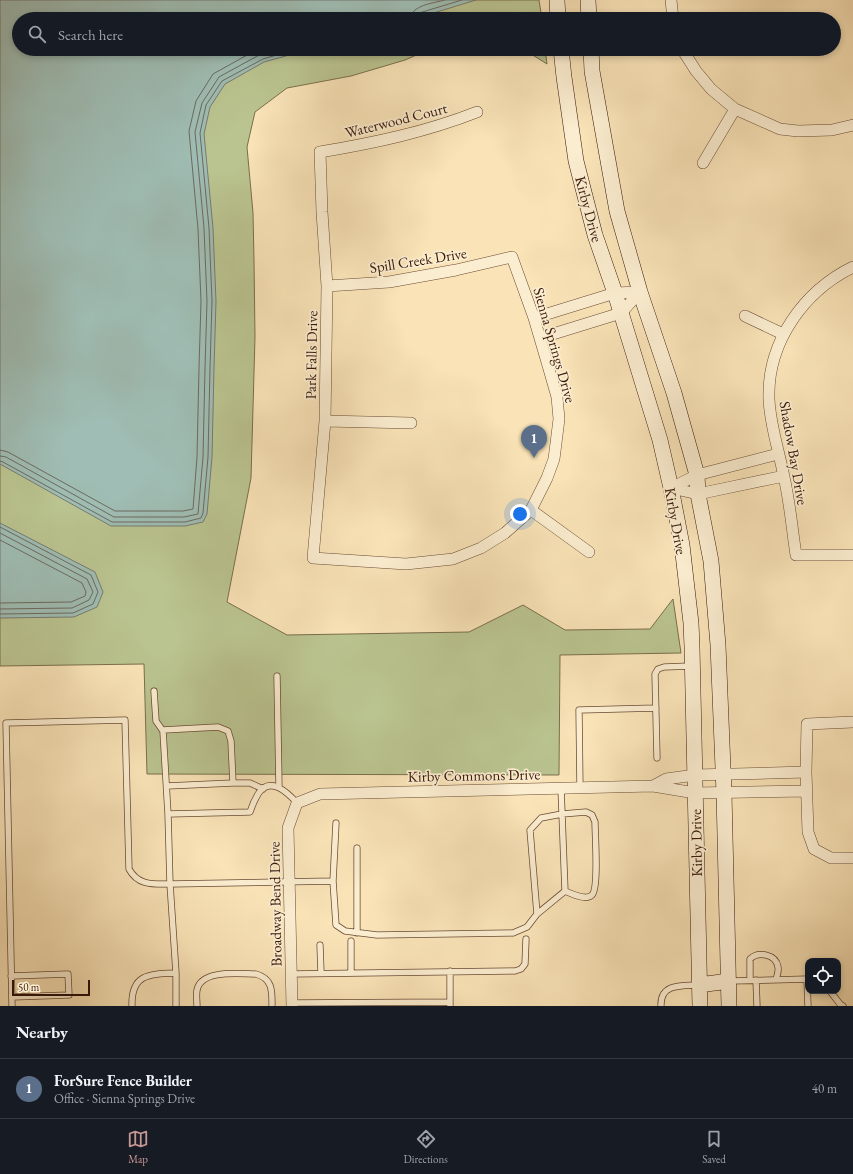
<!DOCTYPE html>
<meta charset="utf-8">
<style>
:root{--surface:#171b24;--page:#242831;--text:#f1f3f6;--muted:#9ea1a6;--line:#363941;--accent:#c59692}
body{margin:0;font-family:"EB Garamond",serif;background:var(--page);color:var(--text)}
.controls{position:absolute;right:12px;bottom:12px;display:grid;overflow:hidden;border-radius:8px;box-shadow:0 2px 6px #0003}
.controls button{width:36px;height:36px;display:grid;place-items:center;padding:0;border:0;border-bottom:1px solid var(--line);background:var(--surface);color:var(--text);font:20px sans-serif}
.scale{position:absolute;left:12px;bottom:10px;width:78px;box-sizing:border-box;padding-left:4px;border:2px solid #391809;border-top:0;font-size:11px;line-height:14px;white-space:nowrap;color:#391809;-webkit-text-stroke:3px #fbedd0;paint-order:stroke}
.you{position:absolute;left:520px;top:514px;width:14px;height:14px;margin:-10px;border:3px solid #fff;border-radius:50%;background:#1a73e8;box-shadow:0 0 0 6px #1a73e833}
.badge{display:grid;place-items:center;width:26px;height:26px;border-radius:50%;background:var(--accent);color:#fff;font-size:13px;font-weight:700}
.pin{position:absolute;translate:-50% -33px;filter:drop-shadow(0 1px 2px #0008)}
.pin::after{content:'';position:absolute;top:21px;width:14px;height:12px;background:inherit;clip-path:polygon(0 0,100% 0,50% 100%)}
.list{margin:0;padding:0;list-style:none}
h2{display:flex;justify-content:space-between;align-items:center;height:52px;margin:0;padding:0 16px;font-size:17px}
h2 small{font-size:13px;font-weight:400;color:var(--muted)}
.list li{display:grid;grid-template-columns:26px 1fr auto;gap:12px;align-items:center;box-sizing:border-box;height:60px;padding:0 16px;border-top:1px solid var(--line)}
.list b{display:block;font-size:15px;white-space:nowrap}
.list p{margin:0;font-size:13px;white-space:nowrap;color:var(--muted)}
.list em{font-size:13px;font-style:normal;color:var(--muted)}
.icon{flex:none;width:22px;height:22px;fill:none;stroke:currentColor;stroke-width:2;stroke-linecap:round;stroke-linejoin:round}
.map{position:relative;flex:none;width:853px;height:1006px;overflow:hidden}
.search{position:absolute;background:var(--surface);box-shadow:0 2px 6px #0003;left:12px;right:12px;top:12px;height:44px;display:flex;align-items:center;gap:10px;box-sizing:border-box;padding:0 14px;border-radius:22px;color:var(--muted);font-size:15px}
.sheet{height:112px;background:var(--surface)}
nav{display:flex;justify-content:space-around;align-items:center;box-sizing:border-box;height:56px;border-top:1px solid var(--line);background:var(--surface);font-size:11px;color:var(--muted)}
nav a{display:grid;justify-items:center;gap:2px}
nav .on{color:var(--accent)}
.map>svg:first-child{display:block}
.green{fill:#bac490;stroke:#7a6e4c}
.water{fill:#9fbdb4;stroke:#767b70}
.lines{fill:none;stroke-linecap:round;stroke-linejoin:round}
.shore{stroke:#6c6a5e;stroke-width:1}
.lane-casing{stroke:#694b34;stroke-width:7}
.street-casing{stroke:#694b34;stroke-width:12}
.secondary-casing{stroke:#391809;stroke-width:16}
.lane{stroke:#fbedd0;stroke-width:5.5}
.street{stroke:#fbedd0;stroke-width:11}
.secondary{stroke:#fbedd0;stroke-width:15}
.labels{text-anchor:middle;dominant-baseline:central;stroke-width:3.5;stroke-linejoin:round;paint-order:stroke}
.street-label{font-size:15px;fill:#391809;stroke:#fbedd0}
</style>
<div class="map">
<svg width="853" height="1006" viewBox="0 0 853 1006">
<rect width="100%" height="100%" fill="#f9e3b7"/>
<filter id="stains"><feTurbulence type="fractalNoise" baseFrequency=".005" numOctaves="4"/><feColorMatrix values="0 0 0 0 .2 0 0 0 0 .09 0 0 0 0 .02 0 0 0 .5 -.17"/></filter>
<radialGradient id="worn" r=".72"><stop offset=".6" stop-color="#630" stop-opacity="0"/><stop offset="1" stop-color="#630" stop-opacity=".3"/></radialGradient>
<!-- green -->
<path class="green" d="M0,0h539l3,19h-523v30h411l-25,11 -54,16 -64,12 -32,24 -8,35 6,66 1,48 1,76 -4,141 -24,124 60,33 182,-3 54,-27 42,25 85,-1 23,-30 8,54 -121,2 -1,120 -412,-1 -3,-110 -144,2z
M523,49h22l2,15z"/>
<!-- water -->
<path class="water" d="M0,0h476l-62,19h-395v30h292l-47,13 -39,22 -15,23 -6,27 9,94 3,73 -2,67 -2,89 -5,57 -4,8 -18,4h-74l-111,-62z
M0,523l95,49 8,20 -6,15 -23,10 -74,1z"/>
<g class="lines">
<!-- shore -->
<path class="shore" d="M410,19c1,-14 24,-16 35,-19
M415,19l1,-4 3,-2 43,-13
M0,450l8,2 107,59h68l10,-2 4,-52 2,-89 2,-67 -3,-72 -9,-98 7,-30 17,-27 45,-25
M0,456l6,1 108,60h70l14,-3 5,-57 2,-89 2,-67 -3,-73 -9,-96 7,-29 17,-26 42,-23 18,-5
M0,461l3,1 109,60h73l16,-4 2,-5 5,-56 2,-89 2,-67 -3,-73 -9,-95 6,-28 16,-24 41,-22 34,-10
M0,527l91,48 7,17 -5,12 -20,9 -73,1
M0,533l87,46 6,13 -4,8 -17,8 -72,1
M0,540l82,43 4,9 -1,4 -14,6 -71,1"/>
<defs>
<path id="lane" d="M277,676l2,111
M154,691l2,30 7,10 5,83
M163,730l55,-3 10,4 3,10 2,42h17l13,6
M657,758l-2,-84 3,-5 6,-2 27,-1
M167,786l66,-3
M580,788l-1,-78 77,-2
M297,803c-9,-10 -27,-28 -39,-9 -3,5 -6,12 -8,18l-82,2 2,70 163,-3 3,44 9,6 32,4 136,-2 14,-6 10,-13 28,-23 -4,-103
M357,848v85
M333,881l3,-58
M537,914l-7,-84 11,-12 21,-4 24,-2 6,3 3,7c0,13 4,66 -3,73 -6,6 -20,-1 -27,-4
M351,941v31
M320,945l1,28
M450,971v31
M291,974l224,-3 6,-2 4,-5 1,-25
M11,976l57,-2 1,21 -57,2
M807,979l1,27
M750,980v-21c8,-8 26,-5 28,8 1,4 -1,8 -2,13
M756,980l1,26
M730,981l78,-2
M830,991l10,13 3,2
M291,1003l159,-1v4
M12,1006l-6,-283 119,-3 4,149c9,17 25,15 41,15l6,89
M132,1006c-1,-32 17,-32 44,-33v33
M197,1006c0,-5 -1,-11 0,-16 4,-21 43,-16 59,-16 17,5 16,17 16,32
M661,1006c-1,-23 21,-20 38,-21"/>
<path id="street" d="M671,0l2,19
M682,49l14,22 15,18 24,20 45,20 18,2 34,-1 21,-5
M703,163l32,-54
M853,267c-49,24 -86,75 -84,132 1,26 10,52 15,78 6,26 8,52 12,78h57
M327,286l62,-4 67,-12 56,-13 22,61 15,51 8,28 2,22 -5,40 -7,19 -16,32 -26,23 -24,15 -28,11 -47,5 -93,-6 12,-137 2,-135 -5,-74 -2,-60c54,-9 106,-20 157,-40
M745,316l38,18
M534,318l81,-25 25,-1
M540,338l81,-25 19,-21
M325,421l86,2
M671,488l27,6 86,-18
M671,488l26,-13 81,-21
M531,510l58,42
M853,722l-46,2 -1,48 2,60 6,17 17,9h22
M653,786l13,-7 29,-4 111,-3
M292,1006l-4,-178 9,-25 23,-9 333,-8 42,7 112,-2"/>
<path id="secondary" d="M557,0l1,19
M588,0l1,19
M561,49l3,28 12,84 19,74 20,58 45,147 11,48 11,57 9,78 1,24 8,359
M591,49l1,22 25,140 23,81 34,101 23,82 1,19 13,67 7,84 6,148 5,213
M699,985l30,-4"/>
</defs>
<!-- lane casing -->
<use href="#lane" class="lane-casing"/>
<!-- street casing -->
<use href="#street" class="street-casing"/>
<!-- secondary casing -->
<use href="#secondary" class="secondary-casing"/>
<!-- lane -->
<use href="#lane" class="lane"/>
<!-- street -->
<use href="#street" class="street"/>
<!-- secondary -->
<use href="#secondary" class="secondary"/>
</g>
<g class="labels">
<!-- street labels -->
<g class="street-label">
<text transform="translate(396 120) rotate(-14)">Waterwood Court</text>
<text transform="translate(589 209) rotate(75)">Kirby Drive</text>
<text transform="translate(418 260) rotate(-9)">Spill Creek Drive</text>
<text transform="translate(555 345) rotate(74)">Sienna Springs Drive</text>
<text transform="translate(311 355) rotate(-89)">Park Falls Drive</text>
<text transform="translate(794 453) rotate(80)">Shadow Bay Drive</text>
<text transform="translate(676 521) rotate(80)">Kirby Drive</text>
<text transform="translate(474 775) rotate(-1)">Kirby Commons Drive</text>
<text transform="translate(696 843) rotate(-91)">Kirby Drive</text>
<text transform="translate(275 904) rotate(-91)">Broadway Bend Drive</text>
</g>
</g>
<rect width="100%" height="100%" filter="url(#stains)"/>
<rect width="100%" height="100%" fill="url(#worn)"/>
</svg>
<div class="controls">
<button><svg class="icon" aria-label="locate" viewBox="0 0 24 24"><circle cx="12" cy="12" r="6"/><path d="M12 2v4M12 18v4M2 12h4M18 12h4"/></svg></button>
</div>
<div class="scale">50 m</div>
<div class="you"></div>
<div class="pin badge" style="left:534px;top:458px;background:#5c6f8a">1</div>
<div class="search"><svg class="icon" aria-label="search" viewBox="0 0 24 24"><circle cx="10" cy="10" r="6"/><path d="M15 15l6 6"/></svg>Search here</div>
</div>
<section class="sheet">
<h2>Nearby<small></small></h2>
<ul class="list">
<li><span class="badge" style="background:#5c6f8a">1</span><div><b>ForSure Fence Builder</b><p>Office · Sienna Springs Drive</p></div><em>40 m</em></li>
</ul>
</section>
<nav>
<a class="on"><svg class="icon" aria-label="map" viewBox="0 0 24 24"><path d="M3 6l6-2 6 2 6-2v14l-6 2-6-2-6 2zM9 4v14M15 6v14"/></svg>Map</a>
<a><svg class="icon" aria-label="directions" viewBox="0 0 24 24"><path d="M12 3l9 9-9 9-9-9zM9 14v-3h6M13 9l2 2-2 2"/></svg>Directions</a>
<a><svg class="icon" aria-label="saved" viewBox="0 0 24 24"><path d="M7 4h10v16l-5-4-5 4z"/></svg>Saved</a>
</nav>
